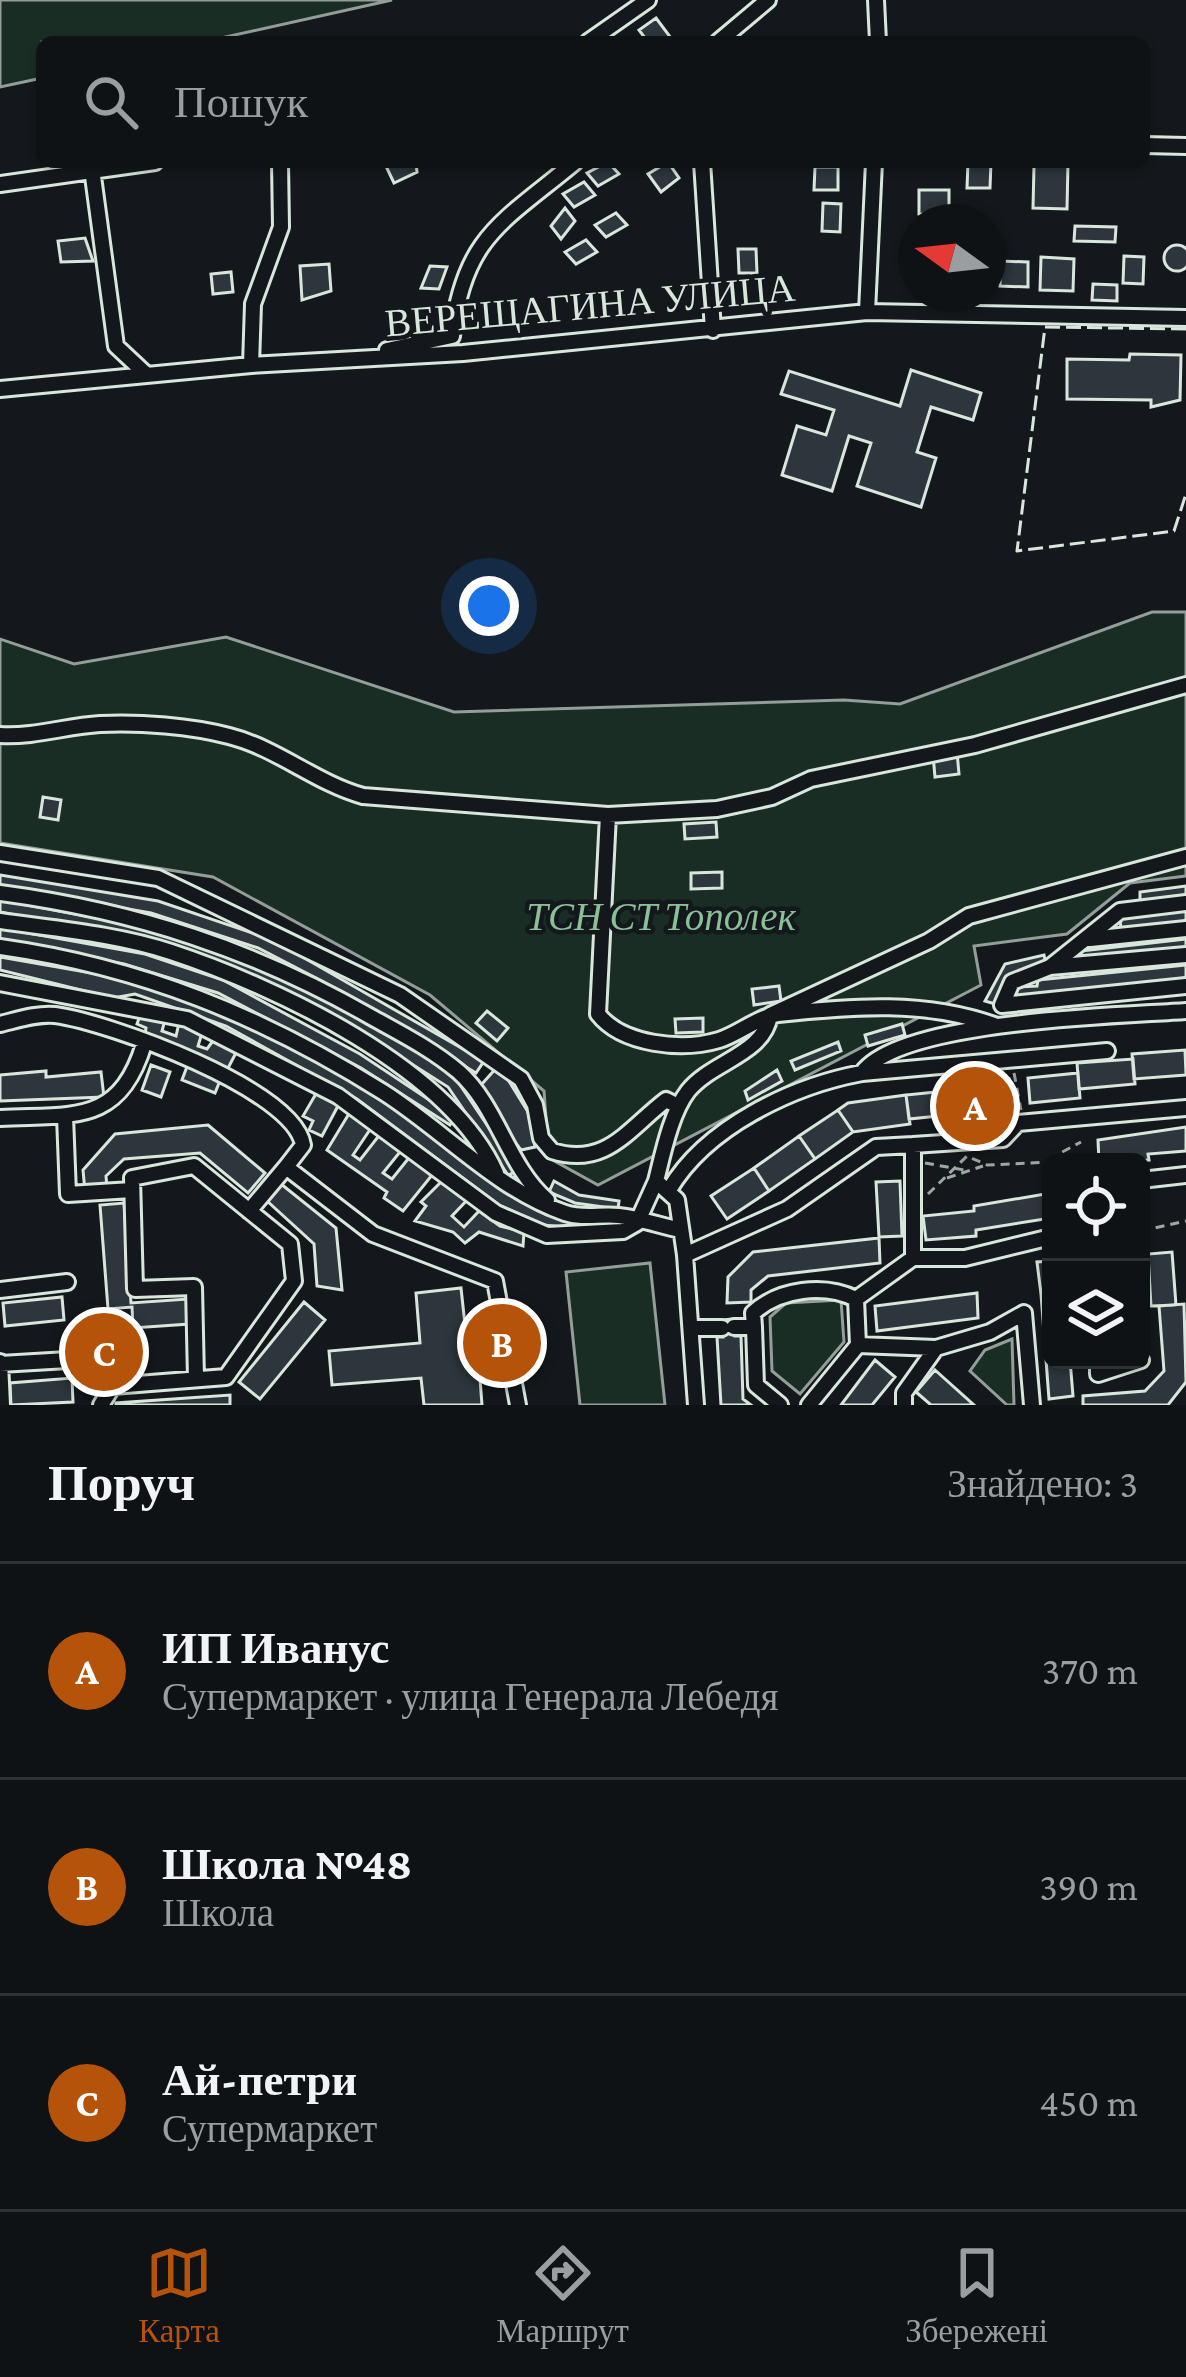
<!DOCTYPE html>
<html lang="uk">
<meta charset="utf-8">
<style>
:root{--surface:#0f1215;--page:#181b1e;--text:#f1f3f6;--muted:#9b9ea0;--line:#2f3234;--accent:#b45309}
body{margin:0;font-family:"Crimson Pro",serif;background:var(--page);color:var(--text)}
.controls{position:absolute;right:36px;bottom:36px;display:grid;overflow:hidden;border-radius:18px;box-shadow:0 3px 9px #0004}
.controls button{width:108px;height:108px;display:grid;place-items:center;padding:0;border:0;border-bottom:3px solid var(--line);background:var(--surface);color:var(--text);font:60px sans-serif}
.compass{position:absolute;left:898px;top:204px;width:108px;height:108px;border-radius:50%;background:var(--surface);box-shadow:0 3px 9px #0004;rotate:285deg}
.you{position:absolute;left:489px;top:606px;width:42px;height:42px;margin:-30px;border:9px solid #fff;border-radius:50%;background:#1a73e8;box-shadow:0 0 0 18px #1a73e833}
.badge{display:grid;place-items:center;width:78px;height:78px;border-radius:50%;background:var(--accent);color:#fff;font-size:39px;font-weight:700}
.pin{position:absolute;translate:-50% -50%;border:6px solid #fff;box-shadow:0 3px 12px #0006}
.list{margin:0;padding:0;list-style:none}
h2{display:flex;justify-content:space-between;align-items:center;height:156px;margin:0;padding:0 48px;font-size:51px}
h2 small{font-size:39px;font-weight:400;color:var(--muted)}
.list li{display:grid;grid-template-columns:78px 1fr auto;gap:36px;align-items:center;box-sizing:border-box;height:216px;padding:0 48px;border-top:3px solid var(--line)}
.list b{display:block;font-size:45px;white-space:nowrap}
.list p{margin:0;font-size:39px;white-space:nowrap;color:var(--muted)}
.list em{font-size:39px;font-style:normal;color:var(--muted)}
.icon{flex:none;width:66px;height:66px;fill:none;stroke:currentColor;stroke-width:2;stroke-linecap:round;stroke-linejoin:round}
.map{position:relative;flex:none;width:1186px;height:1405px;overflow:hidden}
.search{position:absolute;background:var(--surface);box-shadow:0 3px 9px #0004;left:36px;right:36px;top:36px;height:132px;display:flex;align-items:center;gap:30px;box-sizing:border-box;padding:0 42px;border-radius:18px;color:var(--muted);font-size:45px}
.sheet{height:804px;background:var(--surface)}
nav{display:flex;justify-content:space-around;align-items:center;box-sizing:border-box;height:168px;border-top:3px solid var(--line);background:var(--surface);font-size:33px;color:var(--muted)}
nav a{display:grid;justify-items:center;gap:6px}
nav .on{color:var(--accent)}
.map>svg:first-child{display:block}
.green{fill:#1a2d24;stroke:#939e99;stroke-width:3}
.building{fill:#2c363c;stroke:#d8e6dc;stroke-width:3}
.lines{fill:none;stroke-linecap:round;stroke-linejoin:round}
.minor-casing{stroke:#d8e6dc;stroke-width:20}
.path{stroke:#9da8a2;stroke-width:3;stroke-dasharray:9 6;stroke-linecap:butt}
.minor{stroke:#14181c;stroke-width:14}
.fence{stroke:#d8e6dc;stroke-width:3;stroke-dasharray:15 6;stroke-linecap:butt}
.labels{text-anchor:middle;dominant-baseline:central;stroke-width:9;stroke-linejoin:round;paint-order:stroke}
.street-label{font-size:39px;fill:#d8e6dc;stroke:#14181c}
.park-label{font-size:39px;font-style:italic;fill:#8ac095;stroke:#14181c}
</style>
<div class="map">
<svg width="1186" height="1405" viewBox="0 0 1186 1405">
<rect width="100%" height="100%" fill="#14181c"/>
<!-- green -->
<path class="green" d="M0,0h392l-189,42h-161v36l-42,9z
M1152,612h34v264l-56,7 -63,51 -93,12 7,39 -383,200 -49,-27 -5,-67 -114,-96 -217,-118 -213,-34v-204l74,25 152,-27 228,75 390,-12 56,4z
M650,1263l15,142h-85l-14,-133z
M841,1300l3,42 -44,52 -28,-23 -2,-54 16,-14z
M1012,1339l2,66h-7l-37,-34 15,-21z"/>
<!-- building -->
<path class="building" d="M656,18l15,20 -4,4h-19l-9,-12z
M384,162h32l1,10 -23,11z
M608,162l11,12 -21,12 -11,-13z
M668,162l11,16 -18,14 -13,-18z
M968,162h23l-1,26h-23z
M1068,163l-1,46 -34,-1 1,-42z
M815,167h23v23h-24z
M584,182l11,13 -21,12 -11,-13z
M919,190h30v25l-30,-1z
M823,203l18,1 -1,28 -18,-1z
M565,208l10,13 -14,18 -10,-13z
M616,213l11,12 -21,12 -11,-12z
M1075,226l41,1 -1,15 -41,-1z
M85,238l8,23 -32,1 -3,-21z
M586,240l11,12 -21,12 -11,-12z
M1164 258a13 13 0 1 1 26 0a13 13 0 1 1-26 0Z
M738,249h18l1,24h-18z
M1124,256l20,1 -1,27 -20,-1z
M1041,257l33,2 -1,32 -33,-1z
M1000,261l28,1v25l-28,-1z
M329,264l2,27 -29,9 -2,-34z
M430,266l17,1 -8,22 -18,-1z
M231,272l2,20 -20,2 -2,-20z
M1093,284l24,1v16l-25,-1z
M1130,354l51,1 -1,45 -29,7v-7l-84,-1v-40l62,1z
M911,370l70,23 -8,27 -42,-13 -14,45 19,6 -15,49 -64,-21 14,-43 -22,-7 -17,55 -50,-16 15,-49 29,9 8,-25 -53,-16 8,-23 111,35z
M957,752l2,22 -24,3 -2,-22z
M43,797l18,3 -3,20 -18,-3z
M716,822l1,15 -32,2 -1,-15z
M722,872v16l-31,1v-16z
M0,875l158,26 115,39 211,121 -8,12 -135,-82 -83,-43 -107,-35 -151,-26z
M1186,886v13l-46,5v-12z
M0,900l182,34 87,36 88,45 95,58 66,98 -10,4 -60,-88 -93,-59 -93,-46 -96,-39 -166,-31z
M1186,910v13l-65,7 -1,-12z
M0,928l145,26 78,26 137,74 95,63 -5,8 -89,-57 -143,-75 -94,-29 -124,-23z
M1186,939v10l-105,13v-11z
M1044,955l2,10 -37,12 -14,27 -10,-3 20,-37z
M0,957l120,21 109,36 140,76 144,107 34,18 41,4 -2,10 -43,-4 -44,-20 -142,-106 -131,-73 -91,-32 -22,4 -113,-28z
M1186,965v13l-172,21 -1,-12 24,-1 1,-6z
M779,986l2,15 -27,4 -2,-16z
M142,1010l24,6 -4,15 14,5 3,-13 23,10 -4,13 9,3 8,-11 23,11 -11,21 -82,-35 1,-7 -9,-4z
M487,1011l21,17 -11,13 -21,-18z
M703,1018v14l-27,1 -1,-14z
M902,1024l3,11 -37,11 -3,-11z
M838,1042l3,9 -46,19 -4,-9z
M1185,1050l1,25 -52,4 -2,-25z
M1133,1059l2,25 -56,5 -2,-26z
M188,1064l33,14 -6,15 -33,-13z
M151,1065l19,7 -9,25 -19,-7z
M499,1065l29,47 7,35 -14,3 -23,-30 -17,-35z
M777,1070l5,11 -34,19 -3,-9z
M46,1071v6l55,-5 3,25 -104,4v-26z
M1078,1073l2,25 -50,5 -2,-25z
M1009,1079l3,24 -54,5 -3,-23z
M956,1090l2,24 -49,5 -3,-24z
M317,1092l22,12 -17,32 -13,-6 4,-9 -10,-5z
M906,1095l4,29 -57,8 -15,-22 10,-7z
M838,1110l15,22 -38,27 -16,-23z
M350,1112l23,13 -20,30 7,5 21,-27 23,14 -21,26 9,6 20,-25 25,15 -34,42 -19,-13 3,-6 -60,-42z
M208,1125l57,48 -17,20 -48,-40 -76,6 -18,17 1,12 -22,4 -2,-22 32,-36z
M1186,1127v24l-38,3 1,6 -50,2 -1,-22z
M799,1136l16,23 -46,32 -15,-23z
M754,1168l15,23 -42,28 -16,-23z
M554,1181l25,14 40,6 -1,8 -43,-6 -26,-11z
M900,1181l2,55 -23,1 -3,-55z
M441,1182l29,15 -18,19 12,11 15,-16 21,15 24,6 -1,14 -44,-14 -14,11 -12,-11 -38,-11 11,-15 -5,-4z
M281,1184l55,44 6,62 -25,-4 -3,-42 -48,-44z
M1051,1193v25l-75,12v6l-50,4 -3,-24 51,-5v-5z
M124,1203l7,100 57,-4 1,25 -56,4 -1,-21 -24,2 -8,-104z
M879,1238l1,25 -112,13 -17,14v12l-24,1 1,-26 25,-25z
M1172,1252l4,53 -25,1 -3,-52z
M1051,1261v32l-10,1 -4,-32z
M461,1288l6,55 11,9 4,53h-58l-3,-27 -89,7 -3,-34 91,-8 -4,-50z
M977,1293l1,25 -101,13 -2,-25z
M1051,1293v67h19l3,36 -24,3 -8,-105z
M62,1297l2,23 -59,6 -2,-23z
M304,1302l21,18 -65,79 -21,-17z
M1184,1304l2,78 -18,23h-85v-9l62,-5 19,-20 -5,-65z
M733,1319l2,17h6l2,63 8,6h-30l-4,-68h6l-1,-17z
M875,1360l20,17 -23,28h-31z
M935,1370l39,35h-43l-15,-13z
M72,1378l1,24 -62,3 -1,-22z
M230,1395v10h-114v-2z"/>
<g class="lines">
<defs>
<path id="minor" d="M876,0l2,42
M588,42l60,-42
M718,42l50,-42
M1144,145l42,1
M702,162l11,168
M92,169l24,177 31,29
M0,184l155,-22
M867,312l7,-150
M387,350l65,-14c12,-100 51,-114 123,-174
M251,365l2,-61 28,-77 -1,-65
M0,389l251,-24 212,-12 404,-41 319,6
M0,735c35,2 66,-9 100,-11 40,-2 91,2 129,12 48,12 87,47 134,60l245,19 -10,199c24,31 84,37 121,26 20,-6 38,-23 59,-26 75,-8 148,-14 219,12
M608,815l109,-6 55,-12 39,-18 164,-34 211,-60
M0,853l158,25 242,117 121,84 14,26 6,33 11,13c54,17 76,-22 114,-51l12,6
M0,893c135,18 255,57 373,125 29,16 60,32 86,54 39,35 49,95 88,128
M1186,903l-66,8 -70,56 -38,15 -10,23 184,-19
M0,921c56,8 117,13 171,31 106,35 278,116 325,221
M1090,939l96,-10
M0,947c141,20 262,69 383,145 60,38 114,98 182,121 17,6 36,1 54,3 20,2 42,10 62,14
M1050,967l136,-12
M0,983l187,36 151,77 158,117 51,22 76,-4 14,-8 19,-42
M0,1024c17,-4 38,-11 55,-9 53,7 239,74 248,130l-17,22 87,67 122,47 23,124
M862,1073l245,-22
M65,1116l3,78 64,-4
M0,1118c72,-4 119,8 144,-74
M913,1145l90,-6 15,-16 168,-15
M1141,1180l45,-5
M669,1190c37,-63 123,-104 193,-117 38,-53 256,-57 324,-62
M249,1211l37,-44
M685,1255l-8,-55 -21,-19c7,-28 15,-68 32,-90 24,-30 76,-36 82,-76l159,-74 40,-25 217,-59
M0,1290l67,-8
M856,1299l57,-41
M734,1327h20l-1,-14c26,-24 71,-30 103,-14
M754,1327l2,58 24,20
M691,1328h31
M858,1345l78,3
M1098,1360v14l43,-14
M0,1362l2,43
M0,1364l68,-4
M101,1405l12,-19 113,-9 68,-96 -4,-37 -96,-78 -62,12 3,111 59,-2 2,92
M696,1405l-11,-150 102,-46 89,-62 37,-2v113h52l86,-21
M809,1405l49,-60 -2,-46
M904,1405v-12l32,-45 54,-16 34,-19 8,92"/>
</defs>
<!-- minor casing -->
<use href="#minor" class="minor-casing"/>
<!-- path -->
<path class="path" d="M1014,1073l7,37
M1049,1159l32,-17
M925,1163l39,7
M947,1178l36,-12
M928,1194l39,-38 20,9 66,-3
M1141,1231l45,-10"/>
<!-- minor -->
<use href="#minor" class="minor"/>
<!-- fence -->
<path class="fence" d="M1186,329l-141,-2 -28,224 157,-20 12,-37"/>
</g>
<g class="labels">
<!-- street labels -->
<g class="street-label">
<text transform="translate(590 305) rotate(-5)">ВЕРЕЩАГИНА УЛИЦА</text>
</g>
<!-- park labels -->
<g class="park-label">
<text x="661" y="916">ТСН СТ Тополек</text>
</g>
</g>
</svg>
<div class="controls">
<button><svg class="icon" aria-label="locate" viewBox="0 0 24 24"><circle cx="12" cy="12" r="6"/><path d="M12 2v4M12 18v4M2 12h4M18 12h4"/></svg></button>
<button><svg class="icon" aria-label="layers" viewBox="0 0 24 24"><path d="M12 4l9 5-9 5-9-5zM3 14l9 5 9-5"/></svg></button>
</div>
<svg class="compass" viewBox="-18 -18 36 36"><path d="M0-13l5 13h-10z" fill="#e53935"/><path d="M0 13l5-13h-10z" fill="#9b9ea0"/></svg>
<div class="you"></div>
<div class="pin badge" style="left:975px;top:1106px">A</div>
<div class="pin badge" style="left:502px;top:1343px">B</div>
<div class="pin badge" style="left:104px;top:1352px">C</div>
<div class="search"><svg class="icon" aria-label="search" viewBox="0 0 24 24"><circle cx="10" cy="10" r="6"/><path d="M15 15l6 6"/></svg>Пошук</div>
</div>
<section class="sheet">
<h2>Поруч<small>Знайдено: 3</small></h2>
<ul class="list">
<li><span class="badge">A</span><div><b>ИП Иванус</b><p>Супермаркет · улица Генерала Лебедя</p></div><em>370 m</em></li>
<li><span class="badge">B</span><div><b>Школа №48</b><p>Школа</p></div><em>390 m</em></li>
<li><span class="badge">C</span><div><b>Ай-петри</b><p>Супермаркет</p></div><em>450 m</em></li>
</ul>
</section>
<nav>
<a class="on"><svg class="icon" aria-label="map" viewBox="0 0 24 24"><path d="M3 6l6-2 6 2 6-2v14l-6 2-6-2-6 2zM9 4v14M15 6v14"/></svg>Карта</a>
<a><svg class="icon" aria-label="directions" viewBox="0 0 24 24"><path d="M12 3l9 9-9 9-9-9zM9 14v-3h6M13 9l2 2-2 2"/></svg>Маршрут</a>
<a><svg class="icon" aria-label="saved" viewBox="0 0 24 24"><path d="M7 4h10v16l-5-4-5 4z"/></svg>Збережені</a>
</nav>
